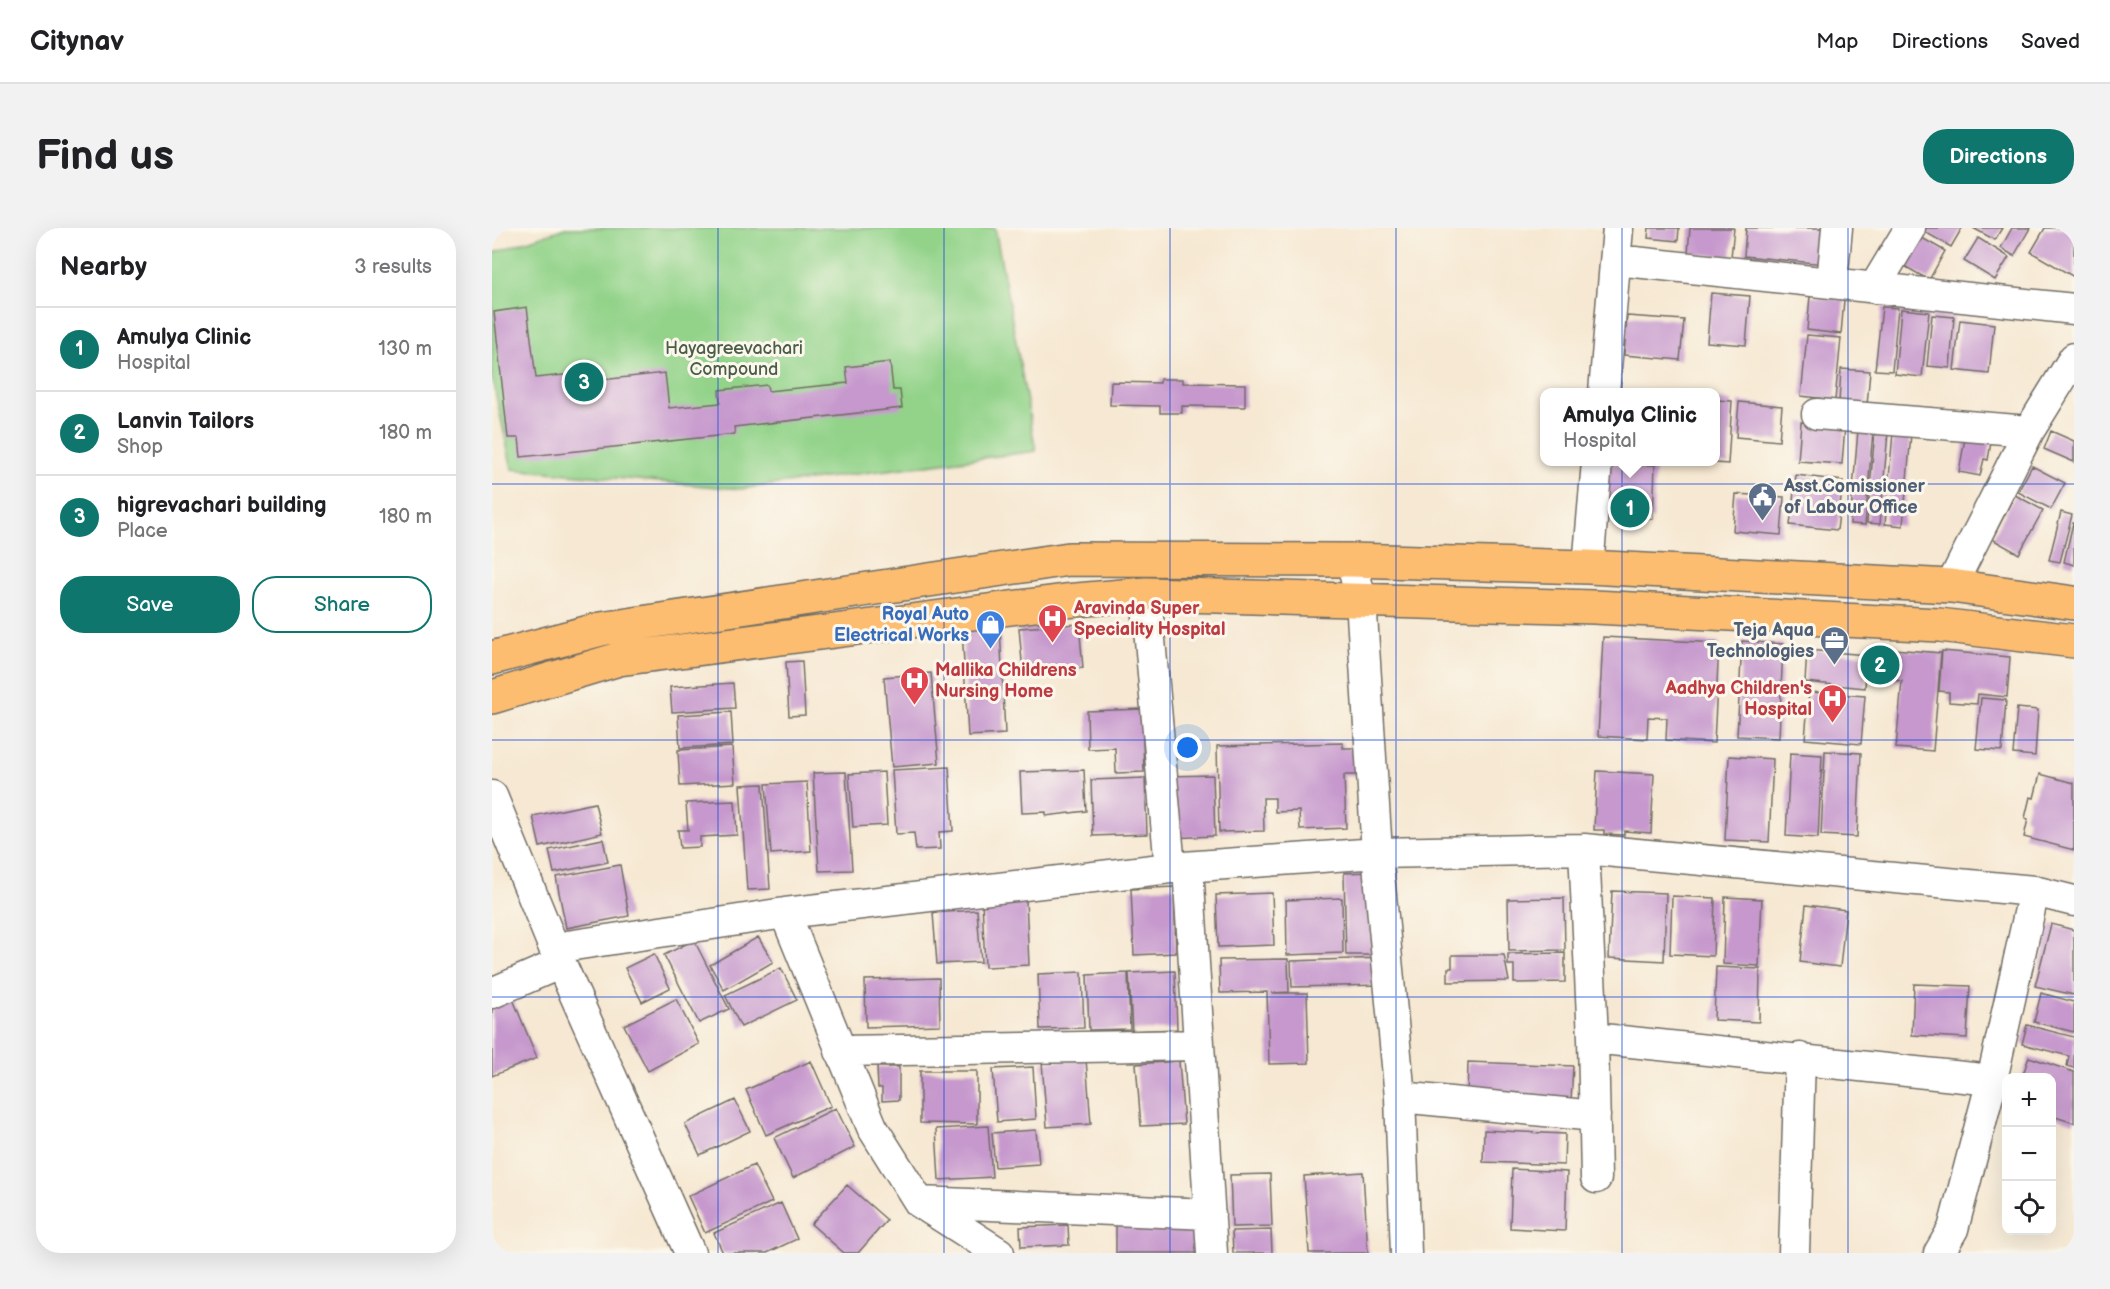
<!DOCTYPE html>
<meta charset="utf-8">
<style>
:root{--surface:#fff;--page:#f2f2f2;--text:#202124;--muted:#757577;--line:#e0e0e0;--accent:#0f766e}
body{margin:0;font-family:"Balsamiq Sans",sans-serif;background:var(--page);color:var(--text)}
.controls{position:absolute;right:18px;bottom:18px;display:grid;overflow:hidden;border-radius:12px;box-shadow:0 6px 24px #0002}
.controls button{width:54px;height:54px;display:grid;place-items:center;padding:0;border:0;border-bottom:2px solid var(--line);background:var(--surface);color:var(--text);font:30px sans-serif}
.you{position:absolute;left:696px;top:520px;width:21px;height:21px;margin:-15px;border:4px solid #fff;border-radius:50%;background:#1a73e8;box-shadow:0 0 0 9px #1a73e833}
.badge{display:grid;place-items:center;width:39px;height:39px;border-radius:50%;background:var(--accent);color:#fff;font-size:20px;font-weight:700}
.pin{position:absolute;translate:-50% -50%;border:3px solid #fff;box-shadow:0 2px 6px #0006}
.popup{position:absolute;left:1048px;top:160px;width:180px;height:78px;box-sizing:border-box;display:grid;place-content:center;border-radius:12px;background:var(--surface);filter:drop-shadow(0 2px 4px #0005);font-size:20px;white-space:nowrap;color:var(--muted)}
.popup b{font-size:22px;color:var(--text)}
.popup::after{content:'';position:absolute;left:50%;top:100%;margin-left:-12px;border:12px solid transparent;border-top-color:var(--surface)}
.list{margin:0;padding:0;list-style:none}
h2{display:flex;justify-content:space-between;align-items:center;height:78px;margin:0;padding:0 24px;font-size:26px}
h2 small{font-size:20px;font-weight:400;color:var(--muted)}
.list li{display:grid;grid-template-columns:39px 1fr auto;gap:18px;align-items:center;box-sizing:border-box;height:84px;padding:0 24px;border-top:2px solid var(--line)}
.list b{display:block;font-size:22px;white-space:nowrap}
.list p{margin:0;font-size:20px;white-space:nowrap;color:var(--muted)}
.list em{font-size:20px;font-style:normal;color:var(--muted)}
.actions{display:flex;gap:12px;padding:18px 24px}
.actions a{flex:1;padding:14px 0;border:2px solid var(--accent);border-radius:24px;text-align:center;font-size:21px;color:var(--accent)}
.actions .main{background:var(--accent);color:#fff}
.icon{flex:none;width:33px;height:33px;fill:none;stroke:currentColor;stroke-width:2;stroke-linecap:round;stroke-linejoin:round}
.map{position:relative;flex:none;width:1582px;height:1025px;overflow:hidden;border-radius:24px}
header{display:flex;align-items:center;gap:36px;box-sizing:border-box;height:84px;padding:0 30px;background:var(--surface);border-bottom:2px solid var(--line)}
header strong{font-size:28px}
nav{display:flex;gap:33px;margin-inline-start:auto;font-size:21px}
.intro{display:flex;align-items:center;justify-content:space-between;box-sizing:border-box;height:144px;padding:0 36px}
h1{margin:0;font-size:42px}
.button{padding:15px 27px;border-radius:24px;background:var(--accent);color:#fff;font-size:21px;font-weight:700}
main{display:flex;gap:36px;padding:0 36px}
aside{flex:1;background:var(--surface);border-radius:24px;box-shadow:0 6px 24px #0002}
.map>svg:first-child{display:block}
.green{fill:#92d389;stroke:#5e7f5a;stroke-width:1.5}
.building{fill:#c698cd}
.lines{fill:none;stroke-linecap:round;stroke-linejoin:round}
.street-casing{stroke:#726d65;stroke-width:33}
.primary-casing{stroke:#726d65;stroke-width:36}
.street{stroke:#fff;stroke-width:30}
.primary{stroke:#fcbd6f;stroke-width:33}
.grid{fill:none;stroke:#1d4ed8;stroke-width:1.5;stroke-opacity:0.55}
.labels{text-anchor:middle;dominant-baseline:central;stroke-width:6;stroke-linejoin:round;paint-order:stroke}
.park-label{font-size:18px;fill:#4a5d47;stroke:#fbf7ec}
.service-label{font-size:18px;font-weight:bold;fill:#4e5e75;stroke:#fbf7ec;text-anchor:start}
.health-label{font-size:18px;font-weight:bold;fill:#be3a42;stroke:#fbf7ec;text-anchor:start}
.shop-label{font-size:18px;font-weight:bold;fill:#366cbe;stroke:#fbf7ec;text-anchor:end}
</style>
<header>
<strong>Citynav</strong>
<nav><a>Map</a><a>Directions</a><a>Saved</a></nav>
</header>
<div class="intro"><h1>Find us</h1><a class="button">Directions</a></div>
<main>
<aside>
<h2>Nearby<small>3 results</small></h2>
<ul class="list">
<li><span class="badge">1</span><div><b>Amulya Clinic</b><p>Hospital</p></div><em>130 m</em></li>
<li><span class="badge">2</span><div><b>Lanvin Tailors</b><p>Shop</p></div><em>180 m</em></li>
<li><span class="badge">3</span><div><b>higrevachari building</b><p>Place</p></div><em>180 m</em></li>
</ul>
<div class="actions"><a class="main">Save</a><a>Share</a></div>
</aside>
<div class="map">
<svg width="1582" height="1025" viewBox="0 0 1582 1025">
<rect width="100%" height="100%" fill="#fbf7ec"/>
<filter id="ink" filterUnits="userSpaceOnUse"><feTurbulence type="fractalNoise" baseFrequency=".0167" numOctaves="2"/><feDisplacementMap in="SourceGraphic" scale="12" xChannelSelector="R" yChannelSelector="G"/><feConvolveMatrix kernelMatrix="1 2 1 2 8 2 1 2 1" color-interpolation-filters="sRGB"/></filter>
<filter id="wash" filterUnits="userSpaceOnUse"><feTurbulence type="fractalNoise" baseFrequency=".008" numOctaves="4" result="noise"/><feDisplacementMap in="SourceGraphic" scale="24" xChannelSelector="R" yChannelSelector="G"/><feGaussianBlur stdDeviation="1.35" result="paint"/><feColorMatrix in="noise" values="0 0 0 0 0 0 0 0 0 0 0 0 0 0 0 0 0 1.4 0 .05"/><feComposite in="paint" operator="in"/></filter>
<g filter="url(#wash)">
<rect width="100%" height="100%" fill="#f6e8d2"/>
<!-- green -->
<path class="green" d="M73,0h430l41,223 -296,38 -228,-20 -20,-92v-124z"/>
<g id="blocks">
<!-- building -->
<path class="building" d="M1157,0h30l-1,13 -30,-3z
M1198,0h44l-3,29 -43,-4z
M1254,0h82l-3,36 -81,-8z
M1426,0h44l-11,19z
M1481,0h29l-7,12z
M1520,0h18l-16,28 -13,-8z
M1553,0h18l11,6v43l-43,-25z
M1423,6l30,17 -16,29 -30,-17z
M1486,10l31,19 -14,23 -31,-19z
M1219,65l39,3 -4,49 -39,-3z
M1318,68l34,4 -3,34 -34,-4z
M35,79l9,71 55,-6 1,9 73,-8 4,35 51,-5 -1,-13 48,-5 1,6 80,-8 -2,-16 44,-5 3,28h7l2,18 -168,19 1,7 -214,23 -2,-19h-11l-14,-126z
M1390,79l16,1 -6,63 -17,-1z
M1409,81l28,3 -7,65 -27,-3z
M1440,87l22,2 -4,51 -23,-2z
M1135,88l57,4 -4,40 -56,-5z
M1468,92l34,4 -5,50 -35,-4z
M1315,107l34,3 -6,62 -34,-4z
M1349,141l29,2 -3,34 -28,-2z
M668,151h23v4l62,1v23l-63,-1v7h-22v-7l-50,-1 1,-23 49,1z
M1224,172l16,1 -4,63 -12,-1z
M1247,174l43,4 -3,35 -43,-4z
M1309,194l44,4 -3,38 -44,-3z
M1366,202l15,1 -8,94 -15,-1z
M1383,203l13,1 -8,92 -13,-1z
M1559,203l23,10v21l-30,-13z
M1401,204l18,2 -8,92 -18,-2z
M1473,210l26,4 -3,18 -4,-1 -4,17 -21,-4z
M1110,235l53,2 -2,54 -53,-2z
M1540,238l33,17 -14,26 -33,-17z
M1304,247l47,6 -6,49 -47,-5z
M1244,266l48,3 -3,38 -48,-4z
M1523,267l28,15 -24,44 -27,-15z
M1569,284l11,3 -12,47 -11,-2z
M1581,295h1v42l-10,-3z
M587,396l4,44 -60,5 -4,-45z
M508,398l5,108 -37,2 -6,-108z
M1111,409l116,6 -5,100 -48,-3 1,-22 -19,-1 -1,22 -49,-3z
M1250,413l41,3 -4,94 -42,-2z
M1377,419l72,6 -8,98 -37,-3 6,-67 -35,-3z
M1315,422l60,5 -2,33 -60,-6z
M1450,423l68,6 -3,40 -29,-3 -1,10 -28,-2v-10l-10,-1z
M310,433l3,54 -16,1 -3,-54z
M439,445l8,90 -47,4 -8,-90z
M241,455l2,25 -63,4 -2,-25z
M1317,464l56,4 -4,48 -56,-5z
M1489,470l25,2 -4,51 -26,-2z
M1525,480l21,2 -3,46 -22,-2z
M650,481l2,63 -28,1 -1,-25 -27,1 -1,-38z
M239,484l2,33 -53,3 -2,-33z
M851,515v5h16l1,27h-16l2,53 -46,2 -1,-19 -24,1v-14h-12l1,33 -45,1 -2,-86z
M240,519l3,36 -55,3 -2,-36z
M1333,523l36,2 -4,84 -36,-2z
M1298,525l32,2 -4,83 -32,-2z
M1237,528l44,3 -4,83 -44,-2z
M457,539l4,64 -14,1 1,17 -24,1 -2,-17 -18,1 -4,-64z
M592,542l2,41 -40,5v-4l-24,1 -2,-41z
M1105,543l57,3 -3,59 -27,-2v4l-20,-1v-4h-10z
M354,544l6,98 -33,1 -6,-98z
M392,544l3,53 -34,2 -4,-53z
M1548,546l34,9v67l-50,-13 4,-18 -3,-1 5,-21 4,1z
M721,547l2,61 -44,2 -2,-62z
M653,550l2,56 -54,2 -2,-56z
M315,554l4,69 -40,3 -5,-70z
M271,556l7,105 -23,1 -7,-105z
M243,573l2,34 -37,2v10l-20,1 -2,-18h10l-2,-27z
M103,575l7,30 -62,14 -7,-31z
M111,611l5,23 -54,11 -5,-23z
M128,637l9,51 -63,12 -10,-51z
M880,644l2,83h-28l-2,-82z
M682,659l2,66 -42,2 -3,-66z
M1120,663l54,2 -2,68 -55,-3z
M780,665l2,52 -56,2 -2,-52z
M1180,668l43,2 -2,58 -43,-2z
M1233,669l37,2 -3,67 -36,-2z
M850,670l1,55 -56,2 -1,-55z
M1072,670l1,52 -56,1 -1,-52z
M534,672l3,65 -44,2 -3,-66z
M1314,677l40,5 -6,57 -40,-5z
M485,682l4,52 -44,2 -4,-51z
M1559,696l23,6v65l-39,-9z
M266,709l15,25 -49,28 -14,-25z
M202,712l35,69 -30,14 -35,-68z
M1073,725v29l-51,1v-18h-6v-11z
M162,726l16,34 -28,14 -17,-34z
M960,727h52l5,26 -61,1v-14h4z
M891,730v27l-91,2 -1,-26z
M796,731l1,33 -17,1h35l2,70 -40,1 -2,-72 -47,1 -1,-33z
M1224,739l44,2 -1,53 -45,-2z
M289,740l16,32 -56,27 -16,-32z
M683,743l2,58 -45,2 -3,-58z
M590,744l2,56 -44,1 -2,-55z
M636,745l2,56 -41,1 -2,-55z
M447,750l1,47 -74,2 -1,-47z
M1422,756l56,2 -3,52 -55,-3z
M1549,765l33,9v30l-40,-10z
M21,771l24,59 -45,18v-69z
M184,771l23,45 -51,27 -24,-46z
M1535,797l47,12v31l-7,-2 2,-10 -47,-12z
M1537,829l45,15v51l-22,-7v-39h-30z
M594,831l5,65 -44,3 -5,-65z
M319,833l20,45 -65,29 -20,-45z
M687,833l5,63 -43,2 -5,-62z
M976,834l105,4 -2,35 -104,-3z
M385,839h22v33l-17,1v-13h-4z
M541,839l3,52 -39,3 -4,-53z
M428,843h57v53l-57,-1z
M243,872l15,31 -50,24 -15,-31z
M344,880l19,39 -62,31 -19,-40z
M496,898l4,51 -53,3 -3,-51z
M544,902l3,34 -44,3 -3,-34z
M992,902l81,4 -1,31 -81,-3z
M262,937l18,37 -67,31 -17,-37z
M1020,941l55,3 -2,59 -55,-3z
M871,944l5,81h-59l-5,-77z
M778,946l2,52 -40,1 -2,-52z
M355,957l40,35 -29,33h-14l-33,-29z
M289,975l16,36 -30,14h-44l-9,-20z
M705,995v30h-81v-29z
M576,997l1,20 -48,2 -1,-20z
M779,1002l1,23h-39l-1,-22z"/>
</g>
</g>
<g filter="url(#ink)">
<use href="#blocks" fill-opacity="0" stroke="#726d65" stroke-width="1.5"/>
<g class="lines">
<defs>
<path id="street" d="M1124,32l458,49
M1340,55l5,-55
M1382,60l36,-60
M1112,164l14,-164
M1325,186l212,17
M859,332l10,39 16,254 23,244 6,156
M1096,339l9,-105
M1459,358l78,-155 45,-73
M654,366l24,274
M0,568l62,152 136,305
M1092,621l9,189 399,42
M696,639l24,386
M293,685l87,214 47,75 80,51
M62,720l231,-35 385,-45 207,-15 207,-4 450,42 40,10
M0,765l69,-30
M1101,810l3,140
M348,823l359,-6
M908,869l195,19
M427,974l291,12
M1302,1025l6,-195
M1447,1025l14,-24 39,-149 42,-189"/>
<path id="primary" d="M0,430l109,-29 468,-70 282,1 237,7 363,19 123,17
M0,469l127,-38 446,-58 81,-7 448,13 345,18 135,16"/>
</defs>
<!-- street casing -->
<use href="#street" class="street-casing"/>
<!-- primary casing -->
<use href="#primary" class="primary-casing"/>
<!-- street -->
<use href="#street" class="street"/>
<!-- primary -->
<use href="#primary" class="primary"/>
</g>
</g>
<!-- grid -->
<path class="grid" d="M226,0v1025M452,0v1025M678,0v1025M904,0v1025M1130,0v1025M1356,0v1025M0,256h1582M0,512h1582M0,769h1582"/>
<!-- icons -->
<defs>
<symbol id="civic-pin" viewBox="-11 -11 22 30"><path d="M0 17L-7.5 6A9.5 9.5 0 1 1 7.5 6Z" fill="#5c6f8a" stroke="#fbf7ec"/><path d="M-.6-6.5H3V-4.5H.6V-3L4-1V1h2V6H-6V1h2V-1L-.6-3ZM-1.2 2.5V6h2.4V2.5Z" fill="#fff"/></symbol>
<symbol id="hospital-pin" viewBox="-11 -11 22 30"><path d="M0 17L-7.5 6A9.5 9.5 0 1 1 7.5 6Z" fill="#e0444e" stroke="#fbf7ec"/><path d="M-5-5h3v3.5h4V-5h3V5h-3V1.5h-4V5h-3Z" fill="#fff"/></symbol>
<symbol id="shop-pin" viewBox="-11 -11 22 30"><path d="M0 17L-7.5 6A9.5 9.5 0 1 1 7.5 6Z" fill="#3f7fe0" stroke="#fbf7ec"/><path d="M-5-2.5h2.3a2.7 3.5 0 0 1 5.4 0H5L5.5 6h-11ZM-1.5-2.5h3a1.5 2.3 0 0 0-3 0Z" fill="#fff"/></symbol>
<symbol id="office-pin" viewBox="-11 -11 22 30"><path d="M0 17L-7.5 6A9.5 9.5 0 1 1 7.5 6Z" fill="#5c6f8a" stroke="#fbf7ec"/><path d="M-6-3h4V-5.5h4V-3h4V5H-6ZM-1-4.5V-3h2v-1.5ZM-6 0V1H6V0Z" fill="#fff"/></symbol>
</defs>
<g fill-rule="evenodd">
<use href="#civic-pin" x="1254" y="252" width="33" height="45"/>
<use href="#hospital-pin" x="544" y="374" width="33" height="45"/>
<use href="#shop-pin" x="482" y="380" width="33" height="45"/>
<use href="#office-pin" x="1326" y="396" width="33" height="45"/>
<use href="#hospital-pin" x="406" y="436" width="33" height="45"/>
<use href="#hospital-pin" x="1324" y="454" width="33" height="45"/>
</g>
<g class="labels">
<!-- park labels -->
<g class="park-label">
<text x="242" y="120">Hayagreevachari<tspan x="242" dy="21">Compound</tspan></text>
</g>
<!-- service labels -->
<g class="service-label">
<text x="1292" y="258">Asst.Comissioner<tspan x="1292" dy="21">of Labour Office</tspan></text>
<text x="1322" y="402" text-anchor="end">Teja Aqua<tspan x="1322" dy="21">Technologies</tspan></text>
</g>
<!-- health labels -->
<g class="health-label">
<text x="582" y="380">Aravinda Super<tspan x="582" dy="21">Speciality Hospital</tspan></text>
<text x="443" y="442">Mallika Childrens<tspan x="443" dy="21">Nursing Home</tspan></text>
<text x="1320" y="460" text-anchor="end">Aadhya Children's<tspan x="1320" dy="21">Hospital</tspan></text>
</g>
<!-- shop labels -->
<g class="shop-label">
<text x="477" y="386">Royal Auto<tspan x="477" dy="21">Electrical Works</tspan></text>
</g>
</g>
</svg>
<div class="controls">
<button>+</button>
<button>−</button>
<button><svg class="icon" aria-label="locate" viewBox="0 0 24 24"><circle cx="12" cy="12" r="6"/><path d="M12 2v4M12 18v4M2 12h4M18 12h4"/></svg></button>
</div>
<div class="you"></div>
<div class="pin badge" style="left:1138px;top:280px">1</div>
<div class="popup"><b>Amulya Clinic</b>Hospital</div>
<div class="pin badge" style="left:1388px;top:437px">2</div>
<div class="pin badge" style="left:92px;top:154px">3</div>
</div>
</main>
